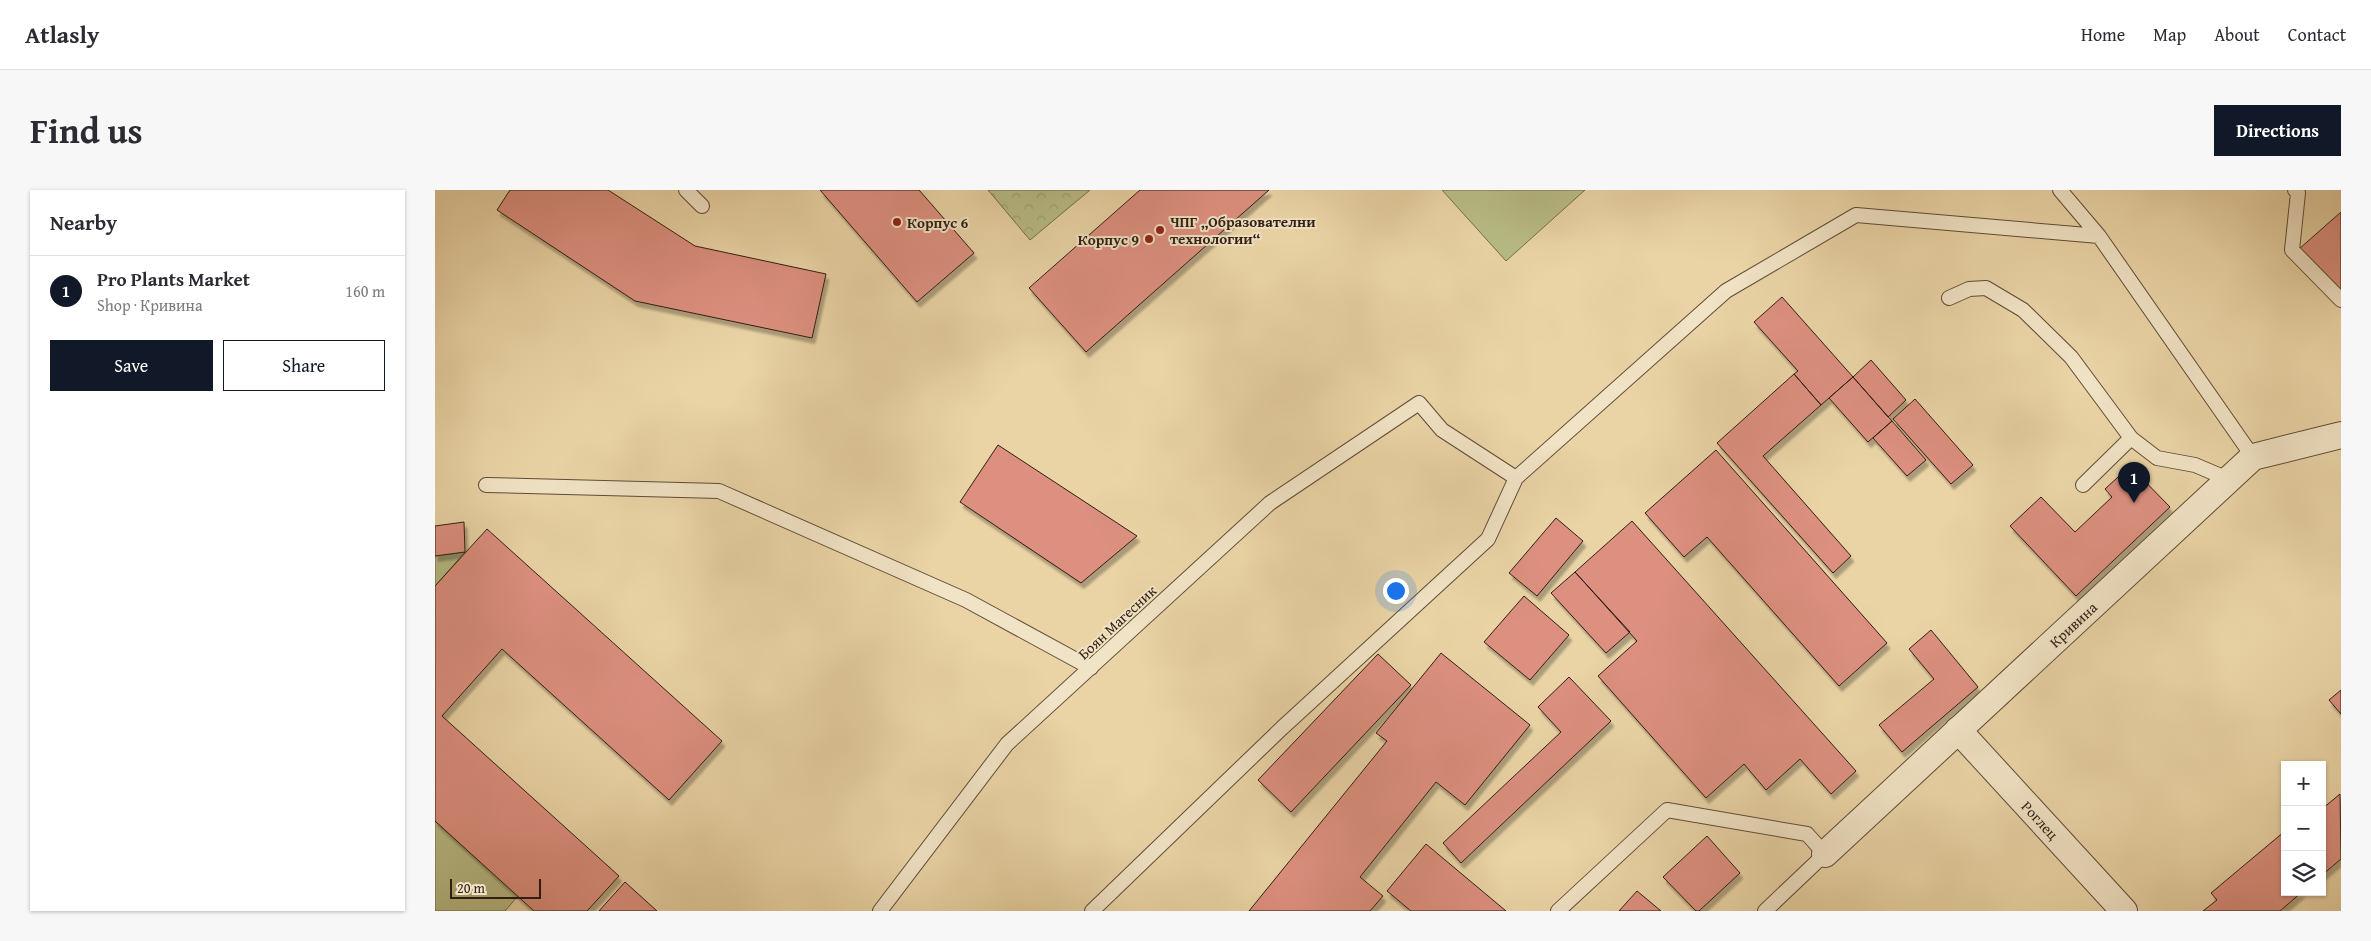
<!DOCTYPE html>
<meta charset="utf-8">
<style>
:root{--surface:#fff;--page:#f7f7f7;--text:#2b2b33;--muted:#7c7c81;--line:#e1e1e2;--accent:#111827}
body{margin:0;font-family:"Gentium Book Plus",serif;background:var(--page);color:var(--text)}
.controls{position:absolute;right:15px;bottom:15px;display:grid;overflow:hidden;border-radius:0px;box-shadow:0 1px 4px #0004}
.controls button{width:45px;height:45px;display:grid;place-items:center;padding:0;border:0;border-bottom:1px solid var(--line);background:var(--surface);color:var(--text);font:25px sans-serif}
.scale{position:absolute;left:15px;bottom:12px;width:91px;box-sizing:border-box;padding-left:5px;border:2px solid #311e12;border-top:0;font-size:14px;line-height:18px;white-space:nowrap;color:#311e12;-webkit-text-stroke:4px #f1e3c5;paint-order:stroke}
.you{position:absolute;left:960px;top:400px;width:18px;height:18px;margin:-12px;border:4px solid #fff;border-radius:50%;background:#1a73e8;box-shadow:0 0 0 8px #1a73e833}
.badge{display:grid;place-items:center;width:32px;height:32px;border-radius:50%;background:var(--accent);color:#fff;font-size:16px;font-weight:700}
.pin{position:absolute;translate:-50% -41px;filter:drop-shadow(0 1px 2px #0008)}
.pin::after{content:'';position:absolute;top:26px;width:18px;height:15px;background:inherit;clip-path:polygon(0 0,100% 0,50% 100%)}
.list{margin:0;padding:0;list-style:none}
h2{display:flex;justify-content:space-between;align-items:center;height:65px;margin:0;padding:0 20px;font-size:21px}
h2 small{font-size:16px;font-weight:400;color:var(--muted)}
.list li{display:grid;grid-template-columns:32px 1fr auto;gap:15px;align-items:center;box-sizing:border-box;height:70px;padding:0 20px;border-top:1px solid var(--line)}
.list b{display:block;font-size:19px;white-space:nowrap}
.list p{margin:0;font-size:16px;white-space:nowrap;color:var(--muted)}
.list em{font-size:16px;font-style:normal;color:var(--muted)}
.actions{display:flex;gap:10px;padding:15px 20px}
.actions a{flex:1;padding:11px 0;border:1px solid var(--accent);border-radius:0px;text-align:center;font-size:18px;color:var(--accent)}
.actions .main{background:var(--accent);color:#fff}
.icon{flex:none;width:28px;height:28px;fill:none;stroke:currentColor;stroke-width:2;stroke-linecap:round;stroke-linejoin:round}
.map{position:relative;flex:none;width:1906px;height:721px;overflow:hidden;border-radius:0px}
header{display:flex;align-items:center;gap:30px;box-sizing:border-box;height:70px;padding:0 25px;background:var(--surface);border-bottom:1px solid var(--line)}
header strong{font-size:24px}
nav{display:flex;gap:28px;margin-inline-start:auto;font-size:18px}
.intro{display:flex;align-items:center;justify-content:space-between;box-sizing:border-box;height:120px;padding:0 30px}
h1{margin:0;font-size:35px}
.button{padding:12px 22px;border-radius:0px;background:var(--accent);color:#fff;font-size:18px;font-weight:700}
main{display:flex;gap:30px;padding:0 30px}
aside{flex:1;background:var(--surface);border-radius:0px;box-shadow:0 1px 4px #0004}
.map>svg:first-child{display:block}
.grass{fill:#b8bc86;stroke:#746d4c}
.park{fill:url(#park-crowns);stroke:#746d4c}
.building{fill:#dd9080;stroke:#311e12;filter:url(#shadow)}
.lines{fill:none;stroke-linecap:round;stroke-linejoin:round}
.lane-casing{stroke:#5f4c37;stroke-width:16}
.street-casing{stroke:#5f4c37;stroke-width:28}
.lane{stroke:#f1e3c5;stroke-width:14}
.street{stroke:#f1e3c5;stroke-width:26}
.poi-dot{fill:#8f2418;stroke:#f1e3c5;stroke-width:2}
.labels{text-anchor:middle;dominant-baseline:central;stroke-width:4;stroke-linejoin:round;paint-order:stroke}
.poi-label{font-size:15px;font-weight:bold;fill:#311e12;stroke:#f1e3c5;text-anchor:start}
.street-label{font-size:15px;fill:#311e12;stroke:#f1e3c5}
</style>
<header>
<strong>Atlasly</strong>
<nav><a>Home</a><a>Map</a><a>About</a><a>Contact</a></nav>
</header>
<div class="intro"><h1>Find us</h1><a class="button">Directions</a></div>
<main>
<aside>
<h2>Nearby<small></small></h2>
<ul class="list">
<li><span class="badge">1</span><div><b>Pro Plants Market</b><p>Shop · Кривина</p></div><em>160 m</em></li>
</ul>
<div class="actions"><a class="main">Save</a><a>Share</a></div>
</aside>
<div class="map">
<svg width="1906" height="721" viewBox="0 0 1906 721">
<defs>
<pattern id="park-crowns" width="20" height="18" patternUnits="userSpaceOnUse" patternTransform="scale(1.25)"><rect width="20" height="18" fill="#b8bc86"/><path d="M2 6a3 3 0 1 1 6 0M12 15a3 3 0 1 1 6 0" fill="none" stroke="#9fa173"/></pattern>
<filter id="shadow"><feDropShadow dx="3" dy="5.5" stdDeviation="1" flood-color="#0004"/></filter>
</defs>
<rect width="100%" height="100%" fill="#ead4a6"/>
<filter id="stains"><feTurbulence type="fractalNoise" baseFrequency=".004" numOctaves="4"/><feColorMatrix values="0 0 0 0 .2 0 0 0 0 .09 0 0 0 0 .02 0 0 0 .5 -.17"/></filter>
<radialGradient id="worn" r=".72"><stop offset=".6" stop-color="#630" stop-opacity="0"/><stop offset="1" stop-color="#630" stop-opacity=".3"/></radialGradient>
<!-- grass -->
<path class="grass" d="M1007,0h143l-79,71z
M30,362l-30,34v-30z
M0,631l83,75 -13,15h-70z"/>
<!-- park -->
<path class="park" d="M553,0h102l-60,50z"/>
<!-- building -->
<path class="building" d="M75,0h98l87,56 131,28 -14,64 -177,-37 -138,-91z
M385,0h99l55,63 -57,49z
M705,0h129l-183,162 -57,-64z
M1906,22v77l-4,4 -38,-44z
M1347,107l71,80 -32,28 -27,-31 4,-3 -44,-49z
M1436,170l35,40 -18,17 -35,-40z
M1359,184l27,31 -58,51 88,100 -18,17 -116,-130z
M1418,187l39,44 -24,21 -39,-44z
M1480,209l58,66 -22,19 -58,-65z
M1457,231l34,39 -19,16 -34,-38z
M563,255l139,91 -56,47 -121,-81z
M1281,260l171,193 -48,43 -132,-149 -23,20 -39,-44z
M1695,276l40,41 -94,89 -66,-70 31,-29 34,35 37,-35 -7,-8z
M1121,328l27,23 -46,55 -28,-23z
M1197,331l224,250 -25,23 -31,-35 -34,31 -22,-26 -38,34 -108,-122 39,-35 -62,-69z
M29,332l1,30 -30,4v-30z
M52,339l235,212 -53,59 -167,-151 -60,67 177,160 -32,35h-53l-99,-90v-235z
M1140,382l55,60 -24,21 -55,-60z
M1089,406l45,39 -39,45 -46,-38z
M1496,440l47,57 -76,65 -23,-27 55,-46 -25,-30z
M1006,463l89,72 -65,80 -29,-23 -76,95 23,19 -13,15h-121l138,-170 -11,-8z
M943,464l33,31 -120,127 -33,-32z
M1134,487l42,44 -150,142 -18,-20 118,-111 -23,-25z
M1906,500v24l-12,-14z
M1905,604l1,65 -19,16v-66z
M1850,641v61h17l-22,19h-77l14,-11 -6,-7z
M1272,646l33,37 -41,38h-3l-33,-34z
M991,654l80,67h-95l-24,-20z
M190,692l32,29h-58z
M1202,701l24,20h-42z"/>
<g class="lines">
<defs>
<path id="lane" d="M251,0l16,16
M1625,0l39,46 154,221
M1860,0l3,3 -6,57 49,50
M1514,108l20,-9 17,-1 37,22 48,47 60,81 26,20 38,7 33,14
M51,295l233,6 247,109 125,68
M1648,295l48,-47
M445,721l127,-167 263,-241 149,-100 23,27 74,48 210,-187 130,-76 243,21
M657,721l190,-183 206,-189 28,-61
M1123,721l109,-101 140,24 18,20 -60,57"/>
<g id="street">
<path id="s1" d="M1523,540l166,181"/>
<path id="s2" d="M1390,664l428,-397 88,-22"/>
</g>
</defs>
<!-- lane casing -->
<use href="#lane" class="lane-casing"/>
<!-- street casing -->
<use href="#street" class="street-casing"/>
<!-- lane -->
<use href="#lane" class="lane"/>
<!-- street -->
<use href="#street" class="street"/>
</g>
<!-- markers -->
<g class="poi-dot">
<circle cx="462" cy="32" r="5"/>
<circle cx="725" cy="40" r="5"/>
<circle cx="714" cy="49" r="5"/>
</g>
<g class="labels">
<!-- poi labels -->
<g class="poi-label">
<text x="735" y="31">ЧПГ „Образователни<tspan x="735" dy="17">технологии“</tspan></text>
<text x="472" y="32">Корпус 6</text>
<text x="704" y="49" text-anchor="end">Корпус 9</text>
</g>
<!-- street labels -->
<g class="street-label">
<text transform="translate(682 432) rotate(-43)">Боян Магесник</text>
<text stroke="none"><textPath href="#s2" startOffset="338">Кривина</textPath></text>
<text stroke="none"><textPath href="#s1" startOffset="122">Роглец</textPath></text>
</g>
</g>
<rect width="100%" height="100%" filter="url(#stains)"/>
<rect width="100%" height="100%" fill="url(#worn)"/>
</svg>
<div class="controls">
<button>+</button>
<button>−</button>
<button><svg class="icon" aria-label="layers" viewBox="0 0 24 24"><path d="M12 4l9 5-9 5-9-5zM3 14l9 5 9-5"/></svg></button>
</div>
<div class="scale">20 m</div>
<div class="you"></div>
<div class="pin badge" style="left:1699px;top:313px">1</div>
</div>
</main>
